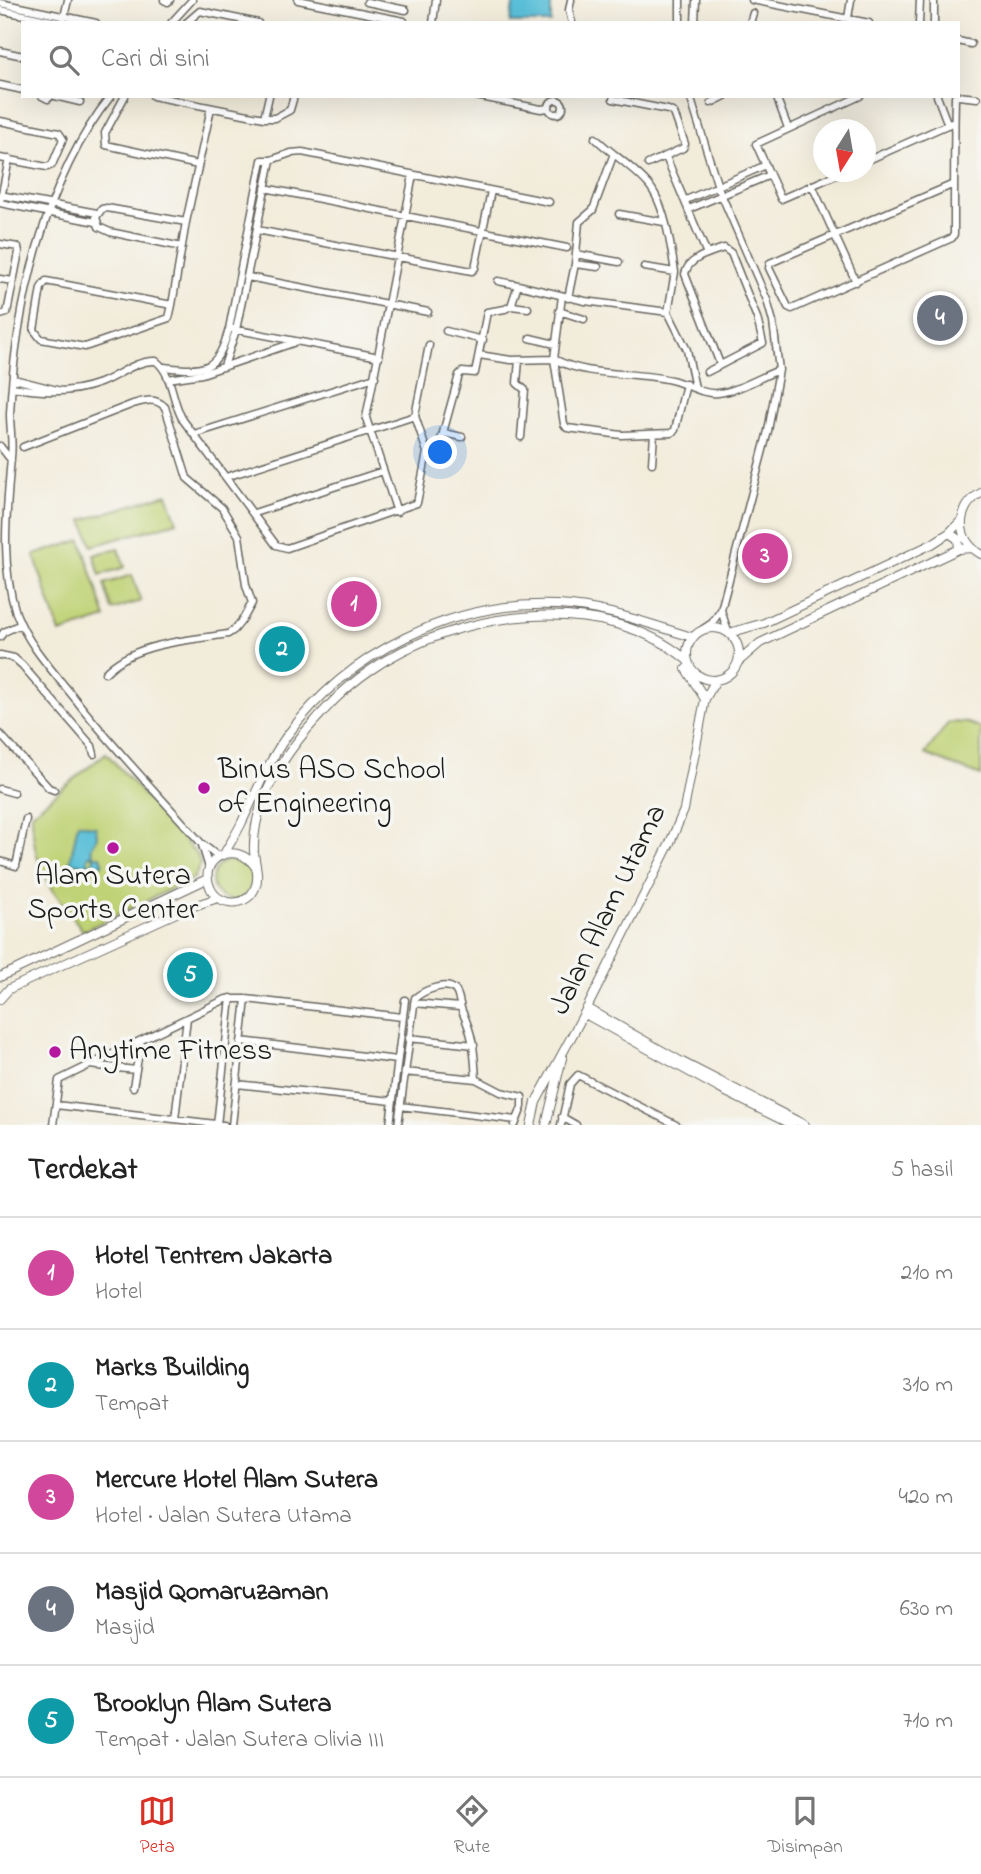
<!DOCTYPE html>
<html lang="id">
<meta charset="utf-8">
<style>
:root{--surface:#fff;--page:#f2f2f2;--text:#222;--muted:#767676;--line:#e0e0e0;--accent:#d93025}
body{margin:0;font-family:"Indie Flower",sans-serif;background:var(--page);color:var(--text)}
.compass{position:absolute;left:813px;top:119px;width:63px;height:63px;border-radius:50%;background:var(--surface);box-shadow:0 7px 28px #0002;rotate:191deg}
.you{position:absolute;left:441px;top:453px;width:24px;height:24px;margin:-18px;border:5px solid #fff;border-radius:50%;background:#1a73e8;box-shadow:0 0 0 10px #1a73e833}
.badge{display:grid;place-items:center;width:46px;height:46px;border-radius:50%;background:var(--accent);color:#fff;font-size:23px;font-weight:700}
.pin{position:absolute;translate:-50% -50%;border:4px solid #fff;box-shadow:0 2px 7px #0006}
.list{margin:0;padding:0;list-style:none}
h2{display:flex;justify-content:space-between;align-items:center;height:91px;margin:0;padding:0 28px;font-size:30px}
h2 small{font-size:23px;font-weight:400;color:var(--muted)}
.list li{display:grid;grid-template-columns:46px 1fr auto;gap:21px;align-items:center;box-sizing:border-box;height:112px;padding:0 28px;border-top:2px solid var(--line)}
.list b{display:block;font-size:26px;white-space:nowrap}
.list p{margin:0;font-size:23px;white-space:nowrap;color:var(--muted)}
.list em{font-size:23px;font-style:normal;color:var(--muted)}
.icon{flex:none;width:38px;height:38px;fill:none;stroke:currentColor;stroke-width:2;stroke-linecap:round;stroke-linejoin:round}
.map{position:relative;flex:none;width:981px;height:1125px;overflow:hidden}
.search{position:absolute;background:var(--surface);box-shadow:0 7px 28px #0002;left:21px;right:21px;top:21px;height:77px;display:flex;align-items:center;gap:18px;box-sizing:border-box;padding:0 24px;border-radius:0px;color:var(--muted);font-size:26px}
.sheet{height:651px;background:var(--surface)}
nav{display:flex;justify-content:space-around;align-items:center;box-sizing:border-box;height:98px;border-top:2px solid var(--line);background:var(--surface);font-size:19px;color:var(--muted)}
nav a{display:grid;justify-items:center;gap:4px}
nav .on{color:var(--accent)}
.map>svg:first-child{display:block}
.green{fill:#bfd275;stroke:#6e7748;stroke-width:2}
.water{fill:#5abfd8;stroke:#3b6e7a;stroke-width:2}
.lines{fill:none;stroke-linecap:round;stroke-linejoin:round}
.minor-casing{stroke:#67655f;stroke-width:9}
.major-casing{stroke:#67655f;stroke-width:10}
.minor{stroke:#fff;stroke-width:6}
.major{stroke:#fff;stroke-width:8}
.poi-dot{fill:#b5179e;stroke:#f6f6f2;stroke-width:2.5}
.labels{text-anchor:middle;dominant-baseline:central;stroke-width:7;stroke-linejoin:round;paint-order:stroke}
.poi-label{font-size:30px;fill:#1c1c1c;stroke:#f6f6f2;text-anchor:start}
.street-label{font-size:30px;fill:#1c1c1c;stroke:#f6f6f2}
</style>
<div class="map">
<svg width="981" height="1125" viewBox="0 0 981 1125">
<rect width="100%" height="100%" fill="#f6f6f2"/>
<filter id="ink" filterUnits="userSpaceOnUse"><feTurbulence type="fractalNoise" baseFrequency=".0143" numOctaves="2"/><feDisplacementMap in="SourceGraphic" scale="14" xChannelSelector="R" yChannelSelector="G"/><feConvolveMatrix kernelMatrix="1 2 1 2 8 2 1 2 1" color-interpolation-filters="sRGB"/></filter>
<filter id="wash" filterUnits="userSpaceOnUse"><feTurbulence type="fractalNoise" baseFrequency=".00686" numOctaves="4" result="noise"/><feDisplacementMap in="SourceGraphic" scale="28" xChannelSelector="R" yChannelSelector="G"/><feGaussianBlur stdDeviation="1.57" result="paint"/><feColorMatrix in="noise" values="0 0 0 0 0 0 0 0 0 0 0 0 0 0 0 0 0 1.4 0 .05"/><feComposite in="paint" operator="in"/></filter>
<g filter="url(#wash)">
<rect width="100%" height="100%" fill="#f2ecdb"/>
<!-- green -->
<path class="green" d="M167,494l10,28 -85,24 -9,-26z
M81,540l25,78 -46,15 -26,-78z
M118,548l7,19 -25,8 -6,-20z
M132,575l9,26 -29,9 -8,-26z
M949,722l19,1 13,5v48l-56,-22z
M106,753l92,103 2,9 -6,13 -111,53c-32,-44 -51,-60 -51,-118z
M212 880a20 20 0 1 1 40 0a20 20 0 1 1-40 0Z"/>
<!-- water -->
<path class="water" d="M514,0h37v23h-41z
M78,823l18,4 1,10 -6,11 2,6 -5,2v7l4,1 2,-4 -1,-4h8l2,6 -3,4h-6l-2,4h-4l-2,-5 -16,-3z"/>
</g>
<g filter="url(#ink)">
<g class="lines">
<defs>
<path id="minor" d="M164,0l4,2 2,-2
M298,0l106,21
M571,0l-2,10 3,13
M752,0l117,23
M934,0v23
M367,2l39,8
M0,3l96,20
M0,10l62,13
M64,17l4,-17
M848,18l3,-18
M171,23l21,-23
M186,23l14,-12 58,12
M433,23l3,-23
M680,23v-23
M695,23l1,-23
M750,23l3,-10
M919,23l1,-23
M958,41l13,3
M0,51l23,5
M0,85l23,5
M42,96l6,3 3,-3
M55,96l25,6
M111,96c-67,84 -96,213 -101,318 0,14 3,29 1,43 -4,52 -11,106 5,156 13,34 38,59 60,87 39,50 83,95 125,143l18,14
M125,96l-20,37 1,12 92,20
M153,96l111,22h11l15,-8 4,-14
M476,96l65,13 7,-1
M690,96l28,91 49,113 6,22 6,48 -11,61 -47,179 -9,13 -9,6
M776,96l12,32
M937,96l11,29
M958,96l19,2
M613,99l55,11 6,3 11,31 -2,4 -35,16
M549 107a7 7 0 1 1 14 0a7 7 0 1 1-14 0Z
M711,103l14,-7
M264,118l5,-22
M0,121l59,12 4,6 -11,26 -5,2 -47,-9
M595,138c17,16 38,29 53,46 17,19 23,63 27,88
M666,157l41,97
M271,160l20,-7 11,-1 247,50
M866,161l88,-39
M843,172l-62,27 -25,-55 104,-48
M954,184l-184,79 -1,5 19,39 4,2 160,-71 2,-4c0,-46 0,-92 1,-138
M812,185l44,97
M265,188l302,60
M0,195l97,18
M1,198l8,-39
M686,200l80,-35
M0,203l96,19
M689,209l81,-34
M619,214l45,8
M257,230l215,41 3,-3 16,-77
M0,244l18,3 1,5 -12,61 -7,2
M182,247l-72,-15 -11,-5 -3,-10 6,-8 5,-1 79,14
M576,254l43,8
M575,264l23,3
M644,267l31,5 -7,40
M248,277l180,35
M0,279l13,2
M498,281l20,4
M562,296l-8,63c36,19 78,12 117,21 15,3 31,15 47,13 20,-2 42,-16 61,-23
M568,298l7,-34 4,-42 14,-12 20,-54
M172,305l-126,-24 -5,7 -7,42 7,9 44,8 84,-29 3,-13 14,-83 25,-114
M511,306l17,2
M559,311l25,8
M233,329l146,28
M446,331l37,9
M530,338l25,6
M479,355l32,5 43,-1 10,65 3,4 55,7 49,-2 4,-3 11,-46
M519,360l-2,23 8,7 -4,47
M164,367c42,5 53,4 65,-38l33,-169h9l-35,170 -12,36
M707,372l56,-29 -6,-25 -26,-65 -7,-5c-14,5 -36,10 -39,26l35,90
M14,379l47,12
M168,379l34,-5 91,-31
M13,387c29,6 58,7 87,-4 19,-7 35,-23 56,-22 17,13 16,42 27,59l93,125 11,3 130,-45 10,-51 -12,-36 14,-71
M444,433l18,4
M194,434l181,-57
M0,446l11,14
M23,447l110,-43c11,-3 22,-7 32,3l22,71 35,30 17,28 7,49 6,18 -9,16 -9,11 -6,4c-41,7 -93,8 -123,39
M436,458l23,-83 3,-3 13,1 12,-61 18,-3 6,-3 7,-21 67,16 83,11 19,38 8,38
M652,463l2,-29
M226,477l189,-61
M397,512l-31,-94 47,-243
M254,513l129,-42
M721,610l7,22
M0,637l4,-5 17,-8
M0,655l14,3 8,7 70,81 2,8
M0,734l49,54 5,2
M0,789l14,4
M202,845l7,23
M0,861l16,5 10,-47
M414,1003l46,4
M409,1038l65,7
M241,1041l156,19
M89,1065l47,5
M404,1072l72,7
M237,1084l155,17
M133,1087l8,-46
M56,1105l168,20
M400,1106l116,14
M562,1117l14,8
M175,1119l12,-101
M53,1125l6,-45 167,-81h20l156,18
M217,1125l14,-127
M232,1125l14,-126
M390,1125l15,-125
M398,1125l17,-127c8,-7 30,-17 40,-8 5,6 4,14 7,21 12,26 12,40 14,68l25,13 21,5v10l-7,18
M561,1125l9,-41 8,-9 98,50"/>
<path id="major" d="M981,493c-25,14 -26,47 0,61
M949,533l9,6 1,10
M687 654a26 26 0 1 1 52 0a26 26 0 1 1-52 0Z
M729,633l35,-10 168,-79 17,-11 12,-12
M738,662l22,-19 199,-94 13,-1
M686,669l19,30
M224,854c6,-11 13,-21 18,-32 14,-29 25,-58 44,-85 62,-85 167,-137 272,-132 46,2 91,19 134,32
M256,868c-18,-29 -59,-11 -46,19 8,20 37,21 45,1 5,-11 0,-24 -1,-36 -2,-45 23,-86 50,-119 20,-23 40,-45 65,-62 85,-60 234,-82 318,-11
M0,977l207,-98
M0,999l9,-10 11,-5 167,-76 31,-10
M587,1008l95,54 123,63
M585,1014l135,75 72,36
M531,1125l5,-23 51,-94 82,-163 15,-35 21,-111 11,-19
M546,1125l16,-67"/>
</defs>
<!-- minor casing -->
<use href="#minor" class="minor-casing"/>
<!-- major casing -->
<use href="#major" class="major-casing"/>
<!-- minor -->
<use href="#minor" class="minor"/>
<!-- major -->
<use href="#major" class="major"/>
</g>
</g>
<!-- markers -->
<g class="poi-dot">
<circle cx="204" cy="788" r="7"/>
<circle cx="113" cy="848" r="7"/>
<circle cx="55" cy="1052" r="7"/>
</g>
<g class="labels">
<!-- poi labels -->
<g class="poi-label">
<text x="218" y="771">Binus ASO School<tspan x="218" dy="34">of Engineering</tspan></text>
<text x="113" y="877" text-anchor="middle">Alam Sutera<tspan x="113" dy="34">Sports Center</tspan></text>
<text x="69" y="1052">Anytime Fitness</text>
</g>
<!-- street labels -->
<g class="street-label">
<text transform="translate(609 910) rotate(-64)">Jalan Alam Utama</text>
</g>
</g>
</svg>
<svg class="compass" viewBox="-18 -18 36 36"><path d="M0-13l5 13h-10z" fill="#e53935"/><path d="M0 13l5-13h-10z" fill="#767676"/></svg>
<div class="you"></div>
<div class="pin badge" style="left:354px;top:604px;background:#d1479c">1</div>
<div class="pin badge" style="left:282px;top:649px;background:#0f9aa8">2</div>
<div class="pin badge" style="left:765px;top:556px;background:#d1479c">3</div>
<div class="pin badge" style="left:940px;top:318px;background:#6b7280">4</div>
<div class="pin badge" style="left:190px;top:975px;background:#0f9aa8">5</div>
<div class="search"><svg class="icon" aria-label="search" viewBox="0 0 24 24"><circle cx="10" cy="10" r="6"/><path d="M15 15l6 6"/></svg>Cari di sini</div>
</div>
<section class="sheet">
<h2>Terdekat<small>5 hasil</small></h2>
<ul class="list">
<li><span class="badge" style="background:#d1479c">1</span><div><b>Hotel Tentrem Jakarta</b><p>Hotel</p></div><em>210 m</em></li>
<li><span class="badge" style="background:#0f9aa8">2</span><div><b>Marks Building</b><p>Tempat</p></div><em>310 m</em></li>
<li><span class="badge" style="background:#d1479c">3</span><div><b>Mercure Hotel Alam Sutera</b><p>Hotel · Jalan Sutera Utama</p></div><em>420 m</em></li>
<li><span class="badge" style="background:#6b7280">4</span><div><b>Masjid Qomaruzaman</b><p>Masjid</p></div><em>630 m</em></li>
<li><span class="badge" style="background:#0f9aa8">5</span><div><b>Brooklyn Alam Sutera</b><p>Tempat · Jalan Sutera Olivia III</p></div><em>710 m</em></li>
</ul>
</section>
<nav>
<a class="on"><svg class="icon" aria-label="map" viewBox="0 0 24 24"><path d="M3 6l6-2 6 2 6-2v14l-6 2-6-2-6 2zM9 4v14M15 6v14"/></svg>Peta</a>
<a><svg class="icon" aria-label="directions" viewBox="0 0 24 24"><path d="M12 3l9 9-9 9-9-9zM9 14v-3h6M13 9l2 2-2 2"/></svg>Rute</a>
<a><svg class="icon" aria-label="saved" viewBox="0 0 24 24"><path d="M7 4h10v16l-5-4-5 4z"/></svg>Disimpan</a>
</nav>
